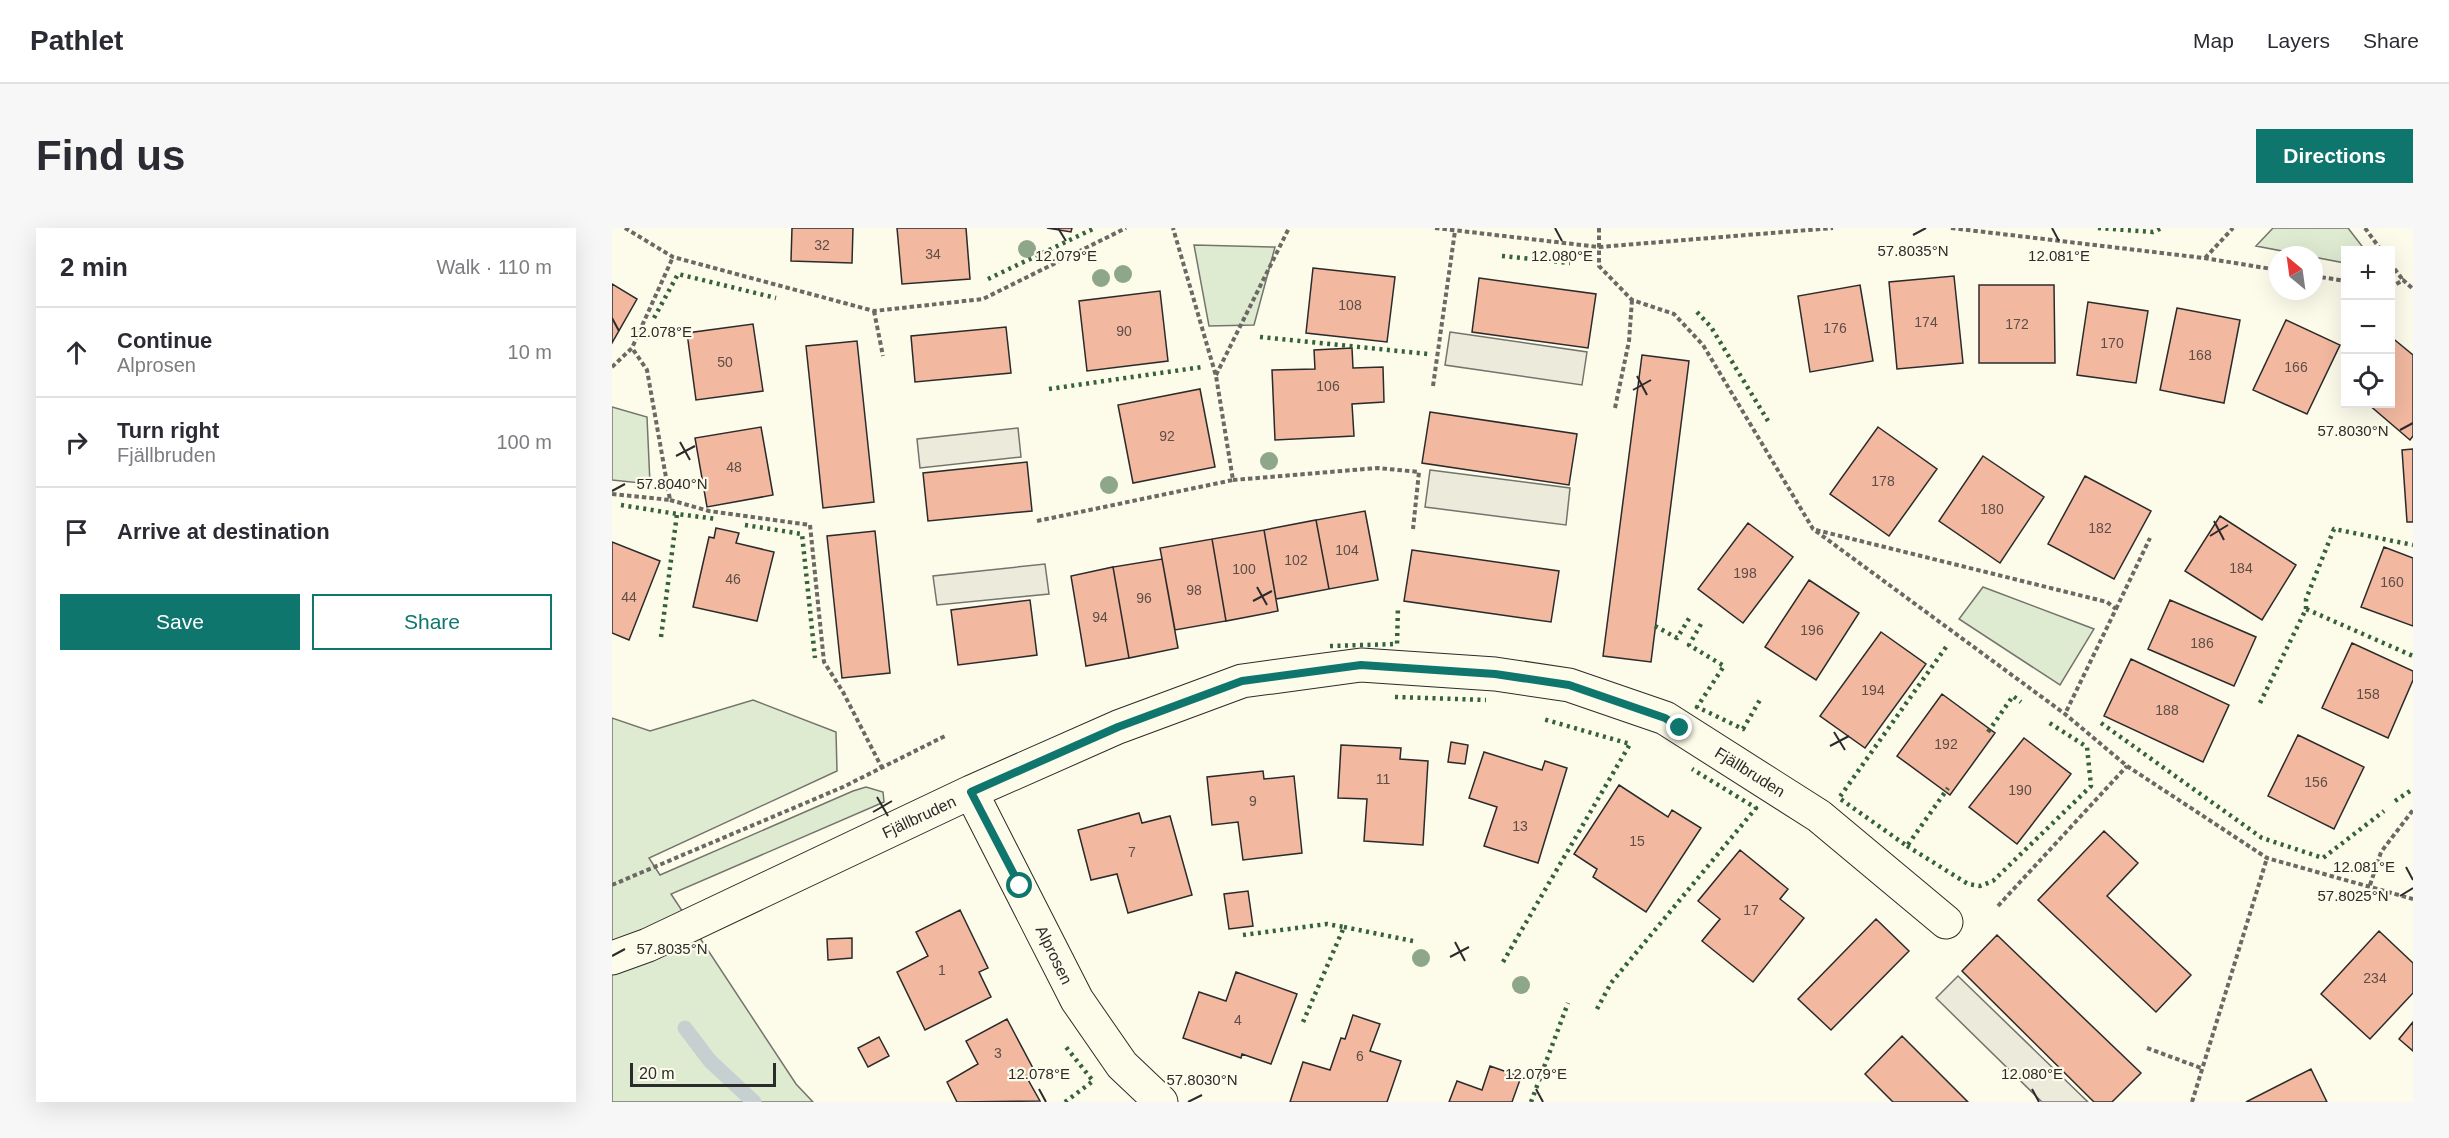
<!DOCTYPE html>
<meta charset="utf-8">
<style>
:root{--surface:#fff;--page:#f7f7f7;--text:#2b2b33;--muted:#7c7c81;--line:#e1e1e2;--accent:#0f766e}
body{margin:0;font-family:Arial,sans-serif;background:var(--page);color:var(--text)}
.controls{position:absolute;right:18px;top:18px;display:grid;overflow:hidden;border-radius:0px;box-shadow:0 6px 24px #0002}
.controls button{width:54px;height:54px;display:grid;place-items:center;padding:0;border:0;border-bottom:2px solid var(--line);background:var(--surface);color:var(--text);font:30px sans-serif}
.compass{position:absolute;left:1657px;top:18px;width:54px;height:54px;border-radius:50%;background:var(--surface);box-shadow:0 6px 24px #0002;rotate:331deg}
.scale{position:absolute;left:18px;bottom:15px;width:146px;box-sizing:border-box;padding-left:6px;border:3px solid #2b2b2b;border-top:0;font-size:16px;line-height:21px;white-space:nowrap;color:#2b2b2b;-webkit-text-stroke:4px #fdfbea;paint-order:stroke}
.stop{position:absolute;width:18px;height:18px;margin:-14px;border:4px solid #0f766e;border-radius:50%;background:#fff}
.stop.end{background:#0f766e;border-color:#fff;box-shadow:0 2px 6px #0008}
.list{margin:0;padding:0;list-style:none}
h2{display:flex;justify-content:space-between;align-items:center;height:78px;margin:0;padding:0 24px;font-size:26px}
h2 small{font-size:20px;font-weight:400;color:var(--muted)}
.list li{display:grid;grid-template-columns:39px 1fr auto;gap:18px;align-items:center;box-sizing:border-box;height:90px;padding:0 24px;border-top:2px solid var(--line)}
.list b{display:block;font-size:22px;white-space:nowrap}
.list p{margin:0;font-size:20px;white-space:nowrap;color:var(--muted)}
.list em{font-size:20px;font-style:normal;color:var(--muted)}
.actions{display:flex;gap:12px;padding:18px 24px}
.actions a{flex:1;padding:14px 0;border:2px solid var(--accent);border-radius:0px;text-align:center;font-size:21px;color:var(--accent)}
.actions .main{background:var(--accent);color:#fff}
.icon{flex:none;width:33px;height:33px;fill:none;stroke:currentColor;stroke-width:2;stroke-linecap:round;stroke-linejoin:round}
.map{position:relative;flex:none;width:1801px;height:874px;overflow:hidden;border-radius:0px}
header{display:flex;align-items:center;gap:36px;box-sizing:border-box;height:84px;padding:0 30px;background:var(--surface);border-bottom:2px solid var(--line)}
header strong{font-size:28px}
nav{display:flex;gap:33px;margin-inline-start:auto;font-size:21px}
.intro{display:flex;align-items:center;justify-content:space-between;box-sizing:border-box;height:144px;padding:0 36px}
h1{margin:0;font-size:42px}
.button{padding:15px 27px;border-radius:0px;background:var(--accent);color:#fff;font-size:21px;font-weight:700}
main{display:flex;gap:36px;padding:0 36px}
aside{flex:1;background:var(--surface);border-radius:0px;box-shadow:0 6px 24px #0002}
.map>svg:first-child{display:block}
.green{fill:#deebd1;stroke:#74746e;stroke-width:1.5}
.parking{fill:#eceadb;stroke:#74746e;stroke-width:1.5}
.lines{fill:none;stroke-linecap:round;stroke-linejoin:round}
.stream{stroke:#c7d0d0;stroke-width:15}
.building{fill:#f2b8a0;stroke:#2b2b2b;stroke-width:1.5}
.street-casing{stroke:#2b2b2b;stroke-width:35}
.path{stroke:#6a6964;stroke-width:4;stroke-dasharray:4.5 3;stroke-linecap:butt}
.street{stroke:#fdfbea;stroke-width:33}
.hedge{stroke:#34623c;stroke-width:4.5;stroke-dasharray:3 4.5;stroke-linecap:butt}
.tree{fill:#8ea78a}
.route{stroke:#0f766e;stroke-width:8}
.ticks{fill:none;stroke:#2b2b2b;stroke-width:2}
.labels{text-anchor:middle;dominant-baseline:central;stroke-width:4.5;stroke-linejoin:round;paint-order:stroke}
.number-label{font-size:14px;fill:#5d4e48}
.street-label{font-size:16px;fill:#2b2b2b;stroke:#fdfbea}
.ticks-label{font-size:15px;text-anchor:middle;fill:#2b2b2b;stroke:#fdfbea;stroke-width:4.5;stroke-linejoin:round;paint-order:stroke}
</style>
<header>
<strong>Pathlet</strong>
<nav><a>Map</a><a>Layers</a><a>Share</a></nav>
</header>
<div class="intro"><h1>Find us</h1><a class="button">Directions</a></div>
<main>
<aside>
<h2>2 min<small>Walk · 110 m</small></h2>
<ul class="list">
<li><svg class="icon" aria-label="ahead" viewBox="0 0 24 24"><path d="M12 20V5M6 11l6-6 6 6"/></svg><div><b>Continue</b><p>Alprosen</p></div><em>10 m</em></li>
<li><svg class="icon" aria-label="right" viewBox="0 0 24 24"><path d="M7 20v-9h11M14 6l5 5-5 5"/></svg><div><b>Turn right</b><p>Fjällbruden</p></div><em>100 m</em></li>
<li><svg class="icon" aria-label="arrive" viewBox="0 0 24 24"><path d="M6 21V4h12l-3 4 3 4H6"/></svg><div><b>Arrive at destination</b></div></li>
</ul>
<div class="actions"><a class="main">Save</a><a>Share</a></div>
</aside>
<div class="map">
<svg width="1801" height="874" viewBox="0 0 1801 874">
<rect width="100%" height="100%" fill="#fdfbea"/>
<!-- green -->
<path class="green" d="M1661,0h75l17,22h-19l-1,13 -89,-17z
M582,17l81,2 -21,78 -45,1z
M0,179l35,10 3,67 -38,-4z
M1371,359l111,42 -34,56 -101,-66z
M141,472l83,32 1,39 -188,87 11,17 193,-84 13,-4 17,5 1,10 -213,92 125,190 17,18h-201v-384l38,13z"/>
<!-- parking -->
<path class="parking" d="M838,104l137,20 -5,33 -137,-20z
M406,200l3,29 -101,11 -3,-29z
M818,242l140,18 -4,37 -141,-18z
M433,336l4,30 -112,11 -4,-29z
M1346,748l130,126h-46l-106,-104z"/>
<g class="lines">
<!-- stream -->
<path class="stream" d="M73,800l25,33 44,41"/>
</g>
<!-- building -->
<path class="building" d="M180,0h61l-1,35 -61,-2z
M285,0h69l4,51 -68,5z
M435,0h25l-1,4z
M701,40l82,9 -8,65 -81,-9z
M1342,48l9,87 -66,6 -8,-87z
M867,50l117,16 -8,54 -116,-16z
M0,56l25,15 -25,44z
M1248,57l13,76 -63,11 -12,-76z
M1367,57h75l1,78h-76z
M548,63l8,70 -81,10 -8,-70z
M1476,74l60,9 -12,72 -59,-8z
M1565,80l63,12 -16,83 -64,-13z
M1674,92l54,25 -33,69 -54,-24z
M141,96l10,67 -67,9 -9,-67z
M394,99l5,46 -96,9 -4,-46z
M1778,108l23,19v81l-3,4 -42,-36h22z
M245,113l17,161 -51,6 -17,-162z
M740,120l1,20 30,-1 1,35 -32,2 2,32 -79,4 -3,-70 43,-1 -1,-19z
M1030,127l47,6 -38,301 -48,-6z
M588,161l15,78 -82,16 -15,-78z
M818,184l147,22 -8,51 -147,-22z
M149,199l12,68 -66,12 -12,-69z
M1266,199l59,42 -48,67 -59,-42z
M1801,221v73h-6l-5,-72z
M1371,228l61,41 -44,66 -61,-42z
M415,234l5,49 -104,10 -5,-48z
M1473,248l66,35 -37,68 -66,-35z
M753,283l13,69 -49,9 -13,-69z
M1608,288l76,49 -34,55 -77,-49z
M704,292l13,69 -53,10 -12,-69z
M1136,295l45,34 -50,66 -45,-34z
M104,300l23,5 -3,10 38,9 -17,69 -64,-14 16,-70 5,1z
M652,302l14,81 -52,10 -14,-82z
M263,303l15,142 -48,5 -15,-142z
M600,311l14,82 -51,9 -15,-82z
M0,314l48,19 -31,79 -17,-7z
M1772,319l29,11v68l-52,-19z
M800,322l147,21 -8,51 -147,-21z
M550,331l16,89 -49,10 -16,-91z
M501,339l16,91 -43,8 -15,-90z
M1197,352l50,33 -43,67 -51,-33z
M418,372l7,55 -79,10 -7,-55z
M1558,372l86,37 -22,49 -86,-37z
M1269,404l45,32 -61,84 -45,-32z
M1740,415l61,28v9l-25,58 -66,-30z
M1519,431l98,46 -26,57 -99,-46z
M1330,466l53,39 -45,62 -53,-39z
M1686,507l66,32 -30,62 -66,-33z
M1412,510l47,36 -54,70 -48,-37z
M839,514l17,3 -3,19 -17,-2z
M729,517l60,3 -1,11 28,2 -5,84 -59,-4 3,-42 -29,-1z
M872,524l58,18 3,-9 22,7 -29,95 -54,-17 13,-39 -28,-9z
M651,543l1,8 30,-3 8,77 -59,7 -5,-38 -26,3 -5,-48z
M1007,557l49,32 4,-7 29,18 -55,84 -53,-35 4,-8 -23,-15z
M527,585l3,10 28,-7 22,79 -64,18 -11,-39 -26,6 -13,-50z
M1492,603l34,32 -31,33 84,79 -35,37 -118,-112z
M1128,622l48,39 -8,10 24,19 -51,64 -51,-41 18,-22 -22,-18z
M636,663l5,35 -24,3 -5,-35z
M348,682l28,58 -9,4 12,25 -66,33 -28,-58 31,-16 -12,-24z
M1264,691l33,32 -78,79 -33,-31z
M1767,703l34,32v30l-43,46 -49,-45z
M1385,707l144,138 -29,29h-18l-132,-131z
M240,710v20l-24,2 -1,-21z
M624,744l61,22 -26,70 -29,-10 -1,4 -58,-20 16,-46 27,9z
M741,787l27,9 -10,27 31,10 -14,41h-97l13,-40 27,8 11,-32 4,1z
M395,791l28,53 -9,4 14,25 -83,1 -10,-20 31,-18 -12,-23z
M1801,794v29l-14,-12z
M1290,808l66,66h-75l-28,-28z
M267,809l10,19 -21,11 -10,-19z
M878,838l31,11 -9,25h-63l8,-21 25,9z
M1699,841l16,33h-81z"/>
<g class="lines">
<defs>
<path id="street" d="M359,564l106,208 45,65 39,37
M0,730l36,-13 323,-153 147,-65 124,-46 119,-16 134,9 74,11 96,33 154,98 127,106"/>
</defs>
<!-- street casing -->
<use href="#street" class="street-casing"/>
<!-- path -->
<path class="path" d="M13,0l48,29 201,54 109,-12 143,-71
M823,0l164,19 234,-19
M987,0v38l33,34 42,14 29,31 110,184 252,185 62,52 140,92 146,41
M1339,0l253,30 74,12
M1753,0l16,22
M1593,30l28,-30
M1778,35l13,17
M1702,48l32,5
M1778,60l13,-8 10,9
M262,83l9,45
M0,139l20,-19 41,-91
M604,147l73,-147
M821,158l22,-155
M1003,180l14,-67 3,-41
M621,252l145,-12 41,4 -6,57
M0,266l58,6 -23,-130 -15,-22
M58,272l39,11 101,14 14,137 19,30 39,76
M425,293l196,-41 -17,-104 -43,-148
M1204,302l291,72 9,7 -51,105
M1504,381l34,-71
M0,657l231,-98 104,-52
M1758,657l11,-33 32,-42
M1386,678l129,-140
M1535,820l54,20
M1580,874l75,-244"/>
<!-- street -->
<use href="#street" class="street"/>
<!-- hedge -->
<path class="hedge" d="M1486,0l55,4 9,-4
M890,28l68,7
M376,51l107,-51
M1085,84l14,15 57,94
M42,90l24,-44 98,24
M648,109l168,17
M437,161l153,-22
M9,277l56,9
M133,297l57,9 13,124
M1694,381v-10l28,-70 79,16
M1089,396l-12,21 35,21 -27,41 46,22 18,-31
M1043,398l22,12 13,-21
M49,409l16,-123 40,5
M718,418l67,-2 1,-38
M1334,419l-107,151 68,48 41,-58
M783,469l91,3
M1648,475l46,-94 107,47
M1489,495l161,115 61,20 61,-47
M1376,504l25,-36 8,6
M1783,573l18,-12
M1295,618l61,38 12,2 13,-5 98,-95 -4,-39 -39,-25
M732,699l69,14
M631,707l84,-11 17,3 -41,95
M891,734l127,-218 -87,-25
M985,781l14,-26 145,-175 -64,-39
M453,874l28,-21 -27,-34
M919,874l37,-99"/>
</g>
<!-- trees -->
<g class="tree">
<circle cx="415" cy="21" r="9"/>
<circle cx="511" cy="46" r="9"/>
<circle cx="489" cy="50" r="9"/>
<circle cx="657" cy="233" r="9"/>
<circle cx="497" cy="257" r="9"/>
<circle cx="809" cy="730" r="9"/>
<circle cx="909" cy="757" r="9"/>
</g>
<g class="lines">
<!-- route -->
<path class="route" d="M408,658l-49,-94 147,-65 124,-46 119,-16 134,9 74,11 96,33 15,10"/>
</g>
<!-- ticks -->
<path class="ticks" d="M446,0l8,13M943,0l7,13M1440,0l7,13M1301,7l13,-7M0,90l7,13M1025,148l10,19M1021,162l18,-10M1788,202l13,-7M68,214l10,18M64,228l19,-10M0,263l13,-7M1602,293l10,19M1598,308l18,-11M645,359l10,18M641,373l19,-10M1222,504l11,18M1218,518l19,-10M265,569l11,19M261,584l19,-11M1794,639l7,13M1788,668l13,-8M843,714l10,19M0,728l13,-7M838,729l19,-10M427,861l7,13M924,861l7,13M1420,861l7,13M576,874l14,-7"/>
<g class="labels">
<!-- number labels -->
<g class="number-label">
<text x="210" y="17">32</text>
<text x="321" y="26">34</text>
<text x="738" y="77">108</text>
<text x="1314" y="94">174</text>
<text x="1405" y="96">172</text>
<text x="1223" y="100">176</text>
<text x="512" y="103">90</text>
<text x="1500" y="115">170</text>
<text x="1588" y="127">168</text>
<text x="113" y="134">50</text>
<text x="1684" y="139">166</text>
<text x="716" y="158">106</text>
<text x="555" y="208">92</text>
<text x="122" y="239">48</text>
<text x="1271" y="253">178</text>
<text x="1380" y="281">180</text>
<text x="1488" y="300">182</text>
<text x="735" y="322">104</text>
<text x="684" y="332">102</text>
<text x="1629" y="340">184</text>
<text x="632" y="341">100</text>
<text x="1133" y="345">198</text>
<text x="121" y="351">46</text>
<text x="1780" y="354">160</text>
<text x="582" y="362">98</text>
<text x="17" y="369">44</text>
<text x="532" y="370">96</text>
<text x="488" y="389">94</text>
<text x="1200" y="402">196</text>
<text x="1590" y="415">186</text>
<text x="1261" y="462">194</text>
<text x="1756" y="466">158</text>
<text x="1555" y="482">188</text>
<text x="1334" y="516">192</text>
<text x="771" y="551">11</text>
<text x="1704" y="554">156</text>
<text x="1408" y="562">190</text>
<text x="641" y="573">9</text>
<text x="908" y="598">13</text>
<text x="1025" y="613">15</text>
<text x="520" y="624">7</text>
<text x="1139" y="682">17</text>
<text x="330" y="742">1</text>
<text x="1763" y="750">234</text>
<text x="626" y="792">4</text>
<text x="386" y="825">3</text>
<text x="748" y="828">6</text>
</g>
<!-- street labels -->
<g class="street-label">
<text transform="translate(1138 544) rotate(32)">Fjällbruden</text>
<text transform="translate(307 589) rotate(-25)">Fjällbruden</text>
<text transform="translate(442 727) rotate(64)">Alprosen</text>
</g>
</g>
<g class="ticks-label">
<text x="1301" y="28">57.8035°N</text>
<text x="454" y="33">12.079°E</text>
<text x="950" y="33">12.080°E</text>
<text x="1447" y="33">12.081°E</text>
<text x="49" y="109">12.078°E</text>
<text x="1741" y="208">57.8030°N</text>
<text x="60" y="261">57.8040°N</text>
<text x="1752" y="644">12.081°E</text>
<text x="1741" y="673">57.8025°N</text>
<text x="60" y="726">57.8035°N</text>
<text x="427" y="851">12.078°E</text>
<text x="924" y="851">12.079°E</text>
<text x="1420" y="851">12.080°E</text>
<text x="590" y="857">57.8030°N</text>
</g>
</svg>
<div class="controls">
<button>+</button>
<button>−</button>
<button><svg class="icon" aria-label="locate" viewBox="0 0 24 24"><circle cx="12" cy="12" r="6"/><path d="M12 2v4M12 18v4M2 12h4M18 12h4"/></svg></button>
</div>
<svg class="compass" viewBox="-18 -18 36 36"><path d="M0-13l5 13h-10z" fill="#e53935"/><path d="M0 13l5-13h-10z" fill="#7c7c81"/></svg>
<div class="scale">20 m</div>
<div class="stop" style="left:408px;top:658px"></div>
<div class="stop end" style="left:1068px;top:500px"></div>
</div>
</main>
